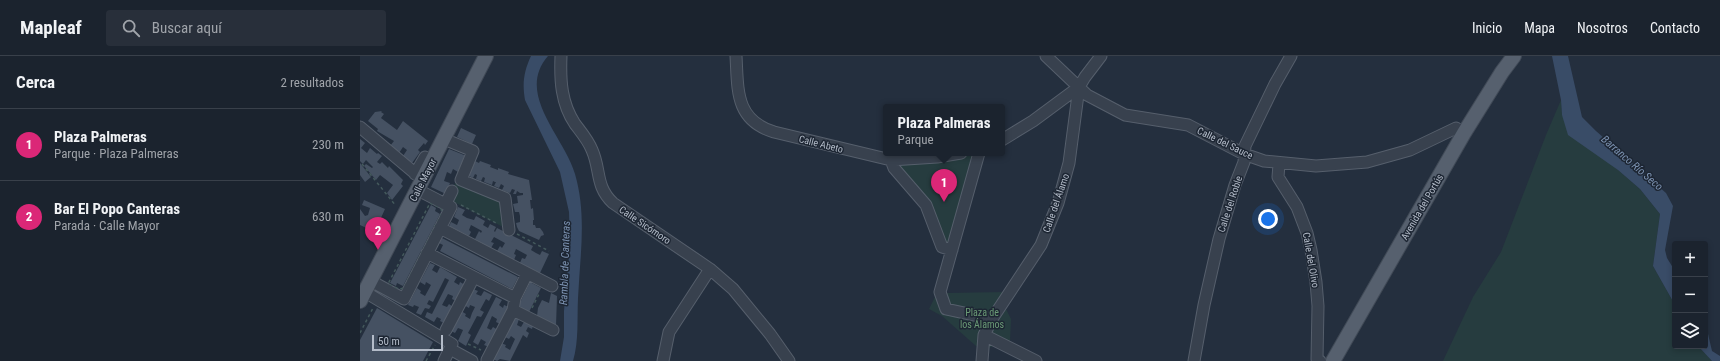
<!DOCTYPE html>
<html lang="es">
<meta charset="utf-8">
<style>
:root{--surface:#1b232e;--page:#282f3a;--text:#f1f3f6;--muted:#a0a4aa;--line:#39404a;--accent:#db2777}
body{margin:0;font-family:"Roboto Condensed",sans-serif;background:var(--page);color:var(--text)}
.controls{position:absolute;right:12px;bottom:12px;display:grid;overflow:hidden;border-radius:4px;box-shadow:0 2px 6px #0003}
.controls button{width:36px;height:36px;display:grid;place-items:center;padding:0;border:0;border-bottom:1px solid var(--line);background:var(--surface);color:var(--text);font:20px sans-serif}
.scale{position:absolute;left:12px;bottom:10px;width:71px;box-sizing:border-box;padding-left:4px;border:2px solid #b4bcc9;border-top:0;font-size:11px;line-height:14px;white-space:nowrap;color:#b4bcc9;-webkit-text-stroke:3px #1d2633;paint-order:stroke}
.you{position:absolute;left:908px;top:163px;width:14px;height:14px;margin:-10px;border:3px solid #fff;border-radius:50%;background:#1a73e8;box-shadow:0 0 0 6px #1a73e833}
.badge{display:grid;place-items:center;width:26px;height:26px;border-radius:50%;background:var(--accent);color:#fff;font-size:13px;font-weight:700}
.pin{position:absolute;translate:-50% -33px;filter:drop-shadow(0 1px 2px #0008)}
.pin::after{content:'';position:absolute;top:21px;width:14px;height:12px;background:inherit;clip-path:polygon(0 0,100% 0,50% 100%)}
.popup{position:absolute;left:523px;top:48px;width:122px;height:52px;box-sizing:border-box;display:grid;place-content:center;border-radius:4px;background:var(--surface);filter:drop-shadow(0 1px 3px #0005);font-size:13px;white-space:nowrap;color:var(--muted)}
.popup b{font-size:15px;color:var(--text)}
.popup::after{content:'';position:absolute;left:50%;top:100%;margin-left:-8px;border:8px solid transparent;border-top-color:var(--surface)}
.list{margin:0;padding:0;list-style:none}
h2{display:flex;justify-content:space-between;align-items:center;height:52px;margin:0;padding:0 16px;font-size:17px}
h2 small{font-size:13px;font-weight:400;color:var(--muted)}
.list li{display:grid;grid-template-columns:26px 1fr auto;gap:12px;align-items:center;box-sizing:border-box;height:72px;padding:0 16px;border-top:1px solid var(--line)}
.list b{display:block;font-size:15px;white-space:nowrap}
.list p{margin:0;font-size:13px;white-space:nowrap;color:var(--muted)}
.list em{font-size:13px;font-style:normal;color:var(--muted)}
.icon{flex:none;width:22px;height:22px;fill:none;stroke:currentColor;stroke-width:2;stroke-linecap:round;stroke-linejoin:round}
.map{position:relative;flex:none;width:1360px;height:305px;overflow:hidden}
header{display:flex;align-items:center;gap:24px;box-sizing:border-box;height:56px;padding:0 20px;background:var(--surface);border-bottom:1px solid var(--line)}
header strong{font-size:19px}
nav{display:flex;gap:22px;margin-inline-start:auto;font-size:14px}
.search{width:280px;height:36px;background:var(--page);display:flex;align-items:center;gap:10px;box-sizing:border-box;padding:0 14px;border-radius:4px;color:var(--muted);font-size:15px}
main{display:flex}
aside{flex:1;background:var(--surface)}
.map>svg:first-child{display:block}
.green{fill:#263c3f}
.water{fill:#394c67}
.building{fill:#455162}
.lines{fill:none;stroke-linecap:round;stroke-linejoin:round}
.minor-casing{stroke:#565f6c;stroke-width:13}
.major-casing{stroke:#414a57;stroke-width:16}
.path{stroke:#44595c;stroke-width:1.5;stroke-dasharray:3 3;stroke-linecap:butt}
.minor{stroke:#38414e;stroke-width:11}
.major{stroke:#56606e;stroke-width:14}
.labels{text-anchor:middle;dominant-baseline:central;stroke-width:3;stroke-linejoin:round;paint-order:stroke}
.street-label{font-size:10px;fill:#b4bcc9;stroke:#1d2633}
.park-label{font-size:10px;fill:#6b9a76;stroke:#1d2633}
.water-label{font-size:11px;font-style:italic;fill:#7c92b1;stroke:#1d2633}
</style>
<header>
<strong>Mapleaf</strong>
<div class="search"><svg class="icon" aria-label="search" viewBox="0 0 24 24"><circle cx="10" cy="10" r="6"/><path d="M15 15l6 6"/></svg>Buscar aquí</div>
<nav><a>Inicio</a><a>Mapa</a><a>Nosotros</a><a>Contacto</a></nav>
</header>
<main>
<aside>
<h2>Cerca<small>2 resultados</small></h2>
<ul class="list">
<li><span class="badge">1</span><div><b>Plaza Palmeras</b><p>Parque · Plaza Palmeras</p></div><em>230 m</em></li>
<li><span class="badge">2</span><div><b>Bar El Popo Canteras</b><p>Parada · Calle Mayor</p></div><em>630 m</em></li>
</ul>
</aside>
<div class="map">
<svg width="1360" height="305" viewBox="0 0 1360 305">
<rect width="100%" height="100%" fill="#242f3e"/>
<!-- green -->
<path class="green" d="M1201,44l1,15 56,55 22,19 20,25 -7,52 22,39v41h23l14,15h-269l30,-64 28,-45 45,-117z
M601,97h18l-27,97 -10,-3 -7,-22 -44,-65z
M97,123l48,19 4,32 -61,-31z
M646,236l-1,15 6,12 -1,23c-8,3 -17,3 -24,7l-10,-3 -34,-30 -13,-7 6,-12 12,-4z"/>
<!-- water -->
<path class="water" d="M171,0h17c-33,38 16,80 27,118 12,41 5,82 3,124 -1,21 1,43 -5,63h-13l4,-24v-26l6,-67 -1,-32 -9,-40 -35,-72c-3,-17 -1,-29 6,-44z
M1192,0h16l14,61 14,14 70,62 7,13 -8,44 2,8 8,13v34l-22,-39 7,-52 -20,-25 -22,-19 -50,-35 -6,-20 -1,-15z
M1345,265l7,30 8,5v5h-8l-14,-15h7z"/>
<!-- building -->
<path class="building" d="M22,55l-1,1 3,2 -3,4 16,12 6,-9 25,20 -3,4 -1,-2 -6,7 2,2 -8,11 -9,-7 4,-6 -4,-3 -4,6 -9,-7 4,-5 -17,-10 1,-2 -10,-8 7,-9z
M101,72l15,7 -4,9 -15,-7z
M0,83l5,4 -4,5 6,5 3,-5 7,6 1,-1 4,3 -5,6 3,2 2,-2 6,6 1,-2 14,14 -2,4 2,2 -11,14 -5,-7 6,-8 -13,-10 -4,5 -12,-14 2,-2 6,4 1,-1 -7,-7 -3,4 -3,-3z
M89,93l15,6v2l-6,15 -5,-3 -2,5 -4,-2 -3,9 6,2 -4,11 -15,-7z
M115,105l4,2 1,-2 11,4 -1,2 8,3v-2l11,4 -1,2 21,6 3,20h-2l1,9 2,-1 1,12h-1v5h2l1,3h4l3,4 1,3 -3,1 -2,4 -20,-9 -2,-4 -1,-4 4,-1v-6l-1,-4h-4l-2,-8 5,-1 -1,-7 6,-1v-2h-3l-3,-2 -1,3h-3l2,-4 -3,-1 -2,4 -8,-3 2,-4 -3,-2 -2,4 -5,-2 2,-4h-1l-2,-1 -1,4 -8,-3 1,-4 -2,-1 -2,4 -5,-2 1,-4 -2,-1 -2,4 -4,-2z
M0,107l11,14 -6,5 -5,-7z
M4,144l21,9 -5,11 7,3 -2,4 -7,-3 -3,8 -15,-7v-16l5,7 3,-1 2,-7 -8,-3z
M71,149l5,3 -1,3 5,3 -37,72 -6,-3 -1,3 -6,-3z
M98,151l7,3 -3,5 5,3 7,2 2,-4 9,5 -2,4 5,3 2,-4 6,3 -2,4 1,1 2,-4 36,18 -2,4 5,3 4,2 2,-4 7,3 -9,19 -20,-10 2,-5 3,1 2,-4 -11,-6 -2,5 2,1 -2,5 -17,-9 3,-5 2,2 3,-5 -11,-6 -3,5 3,1 -3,5 -16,-9 4,-8 2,2 1,-2 -11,-6 -2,5 2,2 -2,4 -20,-10 2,-4 6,3 2,-5 -5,-3z
M82,182l76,39 -6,12 -72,-38 3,-6 -4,-2z
M70,207l5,2 -3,5 5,3 3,-6 17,10 -3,5 5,3 1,-3 5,3 -9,16 -4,-2 1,-3 -5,-2 -6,11 5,2 2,-3 4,3 -9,16 -4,-2 1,-2 -4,-2 -3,5 -9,-5 2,-5 5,2 17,-34 -4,-2 -12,24 -4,-2 -2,4 4,2 -2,3 -4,-1 -4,7 -5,-2 3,-6 -5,-2 -1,2 -5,-2 9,-17 4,3 -1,2 5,3 6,-11 -5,-3 -1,3 -5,-3z
M170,226l11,6 -12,24 -11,-5z
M113,233l5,2 -2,3 5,2 3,-5 8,4 -3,6 -3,-2 -6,11 4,2 -3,5 -4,-1 -9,17 3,2 -5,11 -8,-5 5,-11 -5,-2 -3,5 -4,-2 10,-20 5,3 -1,2 5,3 2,-6 3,-6 -5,-2 -1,3 -5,-3z
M191,237l6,3 -1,30 -19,-10 1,-8 4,-8 7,3z
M136,241l6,3 -3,5 4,3 1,-3 5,2 -9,17 -4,-2 1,-3 -5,-3 -5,12 4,2 2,-3 5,3 -9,17 -5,-2 2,-3 -5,-3 -3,6 -5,-3z
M17,252l56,34 -10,19h-63v-21z
M155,261l4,2 -2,6 4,2 3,-5 9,4 -1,3 -4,-2 -2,4 3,2 -2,5 -4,-3 -13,26 -10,-2 -3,2 -4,-2 8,-16 5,2 -1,2 5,3 5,-11 -4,-3 -2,3 -4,-2z"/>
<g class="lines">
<defs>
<path id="minor" d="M201,0c-1,24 0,47 14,68 6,8 13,16 17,26 9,20 3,36 21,53l97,66 23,20 37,45 19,27
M376,0c2,34 -1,64 38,76l117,28 46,-3 24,-4
M686,0l41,39 38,20 63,10 56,29 20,7 52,5 51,-4 43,-12 46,-22 8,5
M0,71l63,53
M84,83l29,12 -12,29 44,18 4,32
M642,84l31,-19 46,-34
M619,97l-39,139 6,17 46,10
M531,104l3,8 32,37 16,42 10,3
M919,108l-1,13 19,30 10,26 4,17 5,32 2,24 -1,53 3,2
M55,118l10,-17
M88,143l4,-8
M80,172l112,58
M67,197l88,45
M11,225l33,18 47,-92 -33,-17
M5,236l87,52 -8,17
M153,254l40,20
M86,274l28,-53
M90,293l22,12
M127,304l26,-50 2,-12 12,-24
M303,305l6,-29 41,-63
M622,305l2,-26
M676,305l-52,-26 8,-16 49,-74 17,-42 11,-40 10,-76 6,-10 16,-21
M834,305l10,-56 15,-66 16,-54 9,-23 1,-16 30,-62 16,-28"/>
<path id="major" d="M0,245l126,-245
M973,305l131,-228 38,-61 12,-16"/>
</defs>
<!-- minor casing -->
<use href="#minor" class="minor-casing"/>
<!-- major casing -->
<use href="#major" class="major-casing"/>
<!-- path -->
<path class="path" d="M2,108l34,42
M70,147l11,5 1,5 -38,75 -5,1 -11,-5z
M101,149l37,19
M157,178l32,17
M172,252l8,-16
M0,277l13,-25
M108,288l13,6
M66,305l9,-16"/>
<!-- minor -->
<use href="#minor" class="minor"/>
<!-- major -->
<use href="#major" class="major"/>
</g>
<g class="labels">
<!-- street labels -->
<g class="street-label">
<text transform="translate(865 87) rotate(26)">Calle del Sauce</text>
<text transform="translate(461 88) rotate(14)">Calle Abeto</text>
<text transform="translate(63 124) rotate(-63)">Calle Mayor</text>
<text transform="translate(696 147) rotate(-71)">Calle del Álamo</text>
<text transform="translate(870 148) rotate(-72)">Calle del Roble</text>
<text transform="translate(1062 151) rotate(-60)">Avenida del Portús</text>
<text transform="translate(285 169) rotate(34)">Calle Sicómoro</text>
<text transform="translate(951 204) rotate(80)">Calle del Olivo</text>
</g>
<!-- park labels -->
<g class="park-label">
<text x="622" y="256">Plaza de<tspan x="622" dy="12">los Álamos</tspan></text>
</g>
<!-- water labels -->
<g class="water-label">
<text transform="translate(1272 107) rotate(41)">Barranco Río Seco</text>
<text transform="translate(205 207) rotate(-88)">Rambla de Canteras</text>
</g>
</g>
</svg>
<div class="controls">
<button>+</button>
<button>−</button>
<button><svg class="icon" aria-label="layers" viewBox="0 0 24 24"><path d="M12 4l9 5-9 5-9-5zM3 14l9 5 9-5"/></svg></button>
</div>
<div class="scale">50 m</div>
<div class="you"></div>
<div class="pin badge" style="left:584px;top:146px">1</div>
<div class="popup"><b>Plaza Palmeras</b>Parque</div>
<div class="pin badge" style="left:18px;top:194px">2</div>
</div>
</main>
